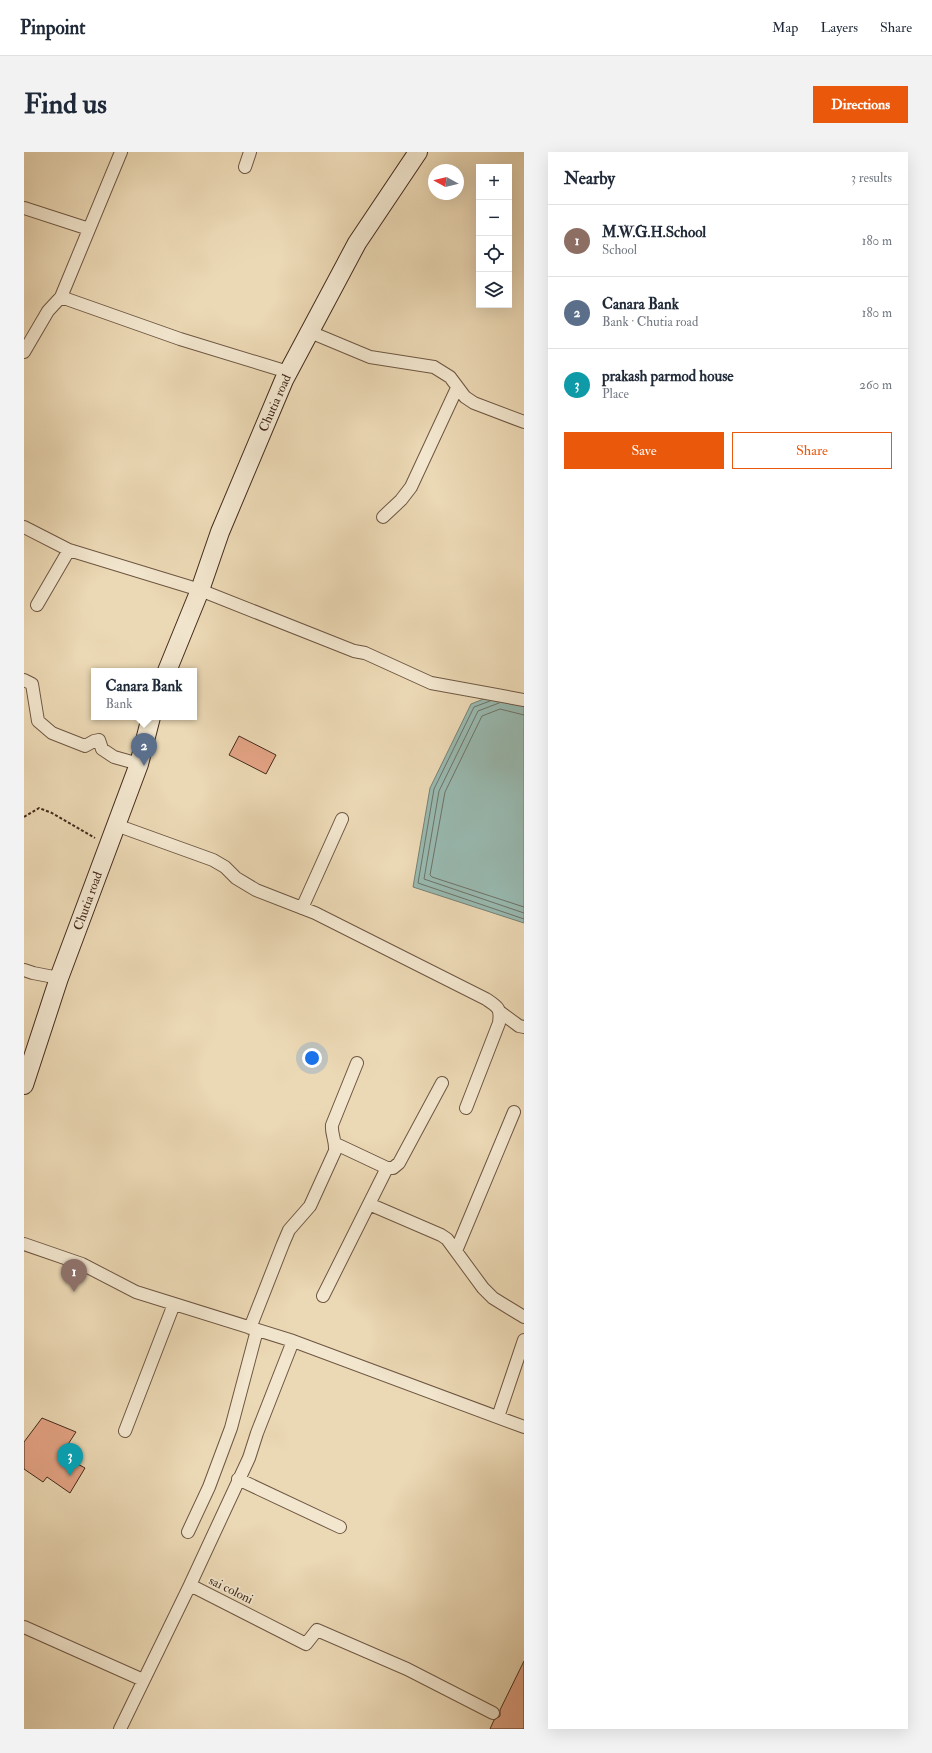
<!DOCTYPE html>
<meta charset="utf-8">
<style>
:root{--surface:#fff;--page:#f2f2f3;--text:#1f2937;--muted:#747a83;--line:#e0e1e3;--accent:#ea580c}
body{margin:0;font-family:"IM FELL Double Pica",serif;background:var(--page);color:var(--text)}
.controls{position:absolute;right:12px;top:12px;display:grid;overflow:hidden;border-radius:0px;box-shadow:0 4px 16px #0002}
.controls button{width:36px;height:36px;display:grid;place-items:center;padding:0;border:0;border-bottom:1px solid var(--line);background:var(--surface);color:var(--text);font:20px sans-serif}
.compass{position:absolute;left:404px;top:12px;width:36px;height:36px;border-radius:50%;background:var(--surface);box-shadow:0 4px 16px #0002;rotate:278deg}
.you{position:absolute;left:288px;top:906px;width:14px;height:14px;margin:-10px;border:3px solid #fff;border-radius:50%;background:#1a73e8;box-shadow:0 0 0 6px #1a73e833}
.badge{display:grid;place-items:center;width:26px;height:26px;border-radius:50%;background:var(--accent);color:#fff;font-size:13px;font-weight:700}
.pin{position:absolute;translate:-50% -33px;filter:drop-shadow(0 1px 2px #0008)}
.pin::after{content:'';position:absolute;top:21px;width:14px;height:12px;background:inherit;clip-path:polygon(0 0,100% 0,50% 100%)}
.popup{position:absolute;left:67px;top:516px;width:106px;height:52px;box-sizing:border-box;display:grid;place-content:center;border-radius:0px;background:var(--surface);filter:drop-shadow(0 1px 3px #0005);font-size:13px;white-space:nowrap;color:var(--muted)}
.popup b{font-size:15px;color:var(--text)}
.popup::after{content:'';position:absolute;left:50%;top:100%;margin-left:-8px;border:8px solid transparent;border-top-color:var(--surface)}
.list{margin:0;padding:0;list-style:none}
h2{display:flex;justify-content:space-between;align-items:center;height:52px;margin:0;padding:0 16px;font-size:17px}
h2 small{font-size:13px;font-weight:400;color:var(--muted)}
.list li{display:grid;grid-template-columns:26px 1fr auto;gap:12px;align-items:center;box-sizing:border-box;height:72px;padding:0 16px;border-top:1px solid var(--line)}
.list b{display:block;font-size:15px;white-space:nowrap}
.list p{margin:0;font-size:13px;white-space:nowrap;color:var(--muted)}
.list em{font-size:13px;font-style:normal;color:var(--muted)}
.actions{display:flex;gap:8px;padding:12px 16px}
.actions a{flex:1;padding:9px 0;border:1px solid var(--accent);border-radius:0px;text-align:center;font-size:14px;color:var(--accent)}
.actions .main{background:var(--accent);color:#fff}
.icon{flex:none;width:22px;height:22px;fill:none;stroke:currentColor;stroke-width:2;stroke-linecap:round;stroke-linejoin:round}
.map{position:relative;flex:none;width:500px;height:1577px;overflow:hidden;border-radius:0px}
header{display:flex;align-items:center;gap:24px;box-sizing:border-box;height:56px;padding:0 20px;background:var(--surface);border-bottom:1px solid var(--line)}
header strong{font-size:19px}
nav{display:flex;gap:22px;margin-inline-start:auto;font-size:14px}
.intro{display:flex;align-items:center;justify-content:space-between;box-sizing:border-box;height:96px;padding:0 24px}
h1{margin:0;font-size:28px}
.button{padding:10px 18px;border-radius:0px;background:var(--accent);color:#fff;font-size:14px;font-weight:700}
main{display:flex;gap:24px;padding:0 24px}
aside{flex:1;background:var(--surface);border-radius:0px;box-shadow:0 4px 16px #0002}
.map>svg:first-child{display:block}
.water{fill:#98b9b0;stroke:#768075}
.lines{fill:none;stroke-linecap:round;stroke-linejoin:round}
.shore{stroke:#6e7266;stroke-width:1}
.building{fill:#e4a485;stroke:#442a1c}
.street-casing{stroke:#6e5642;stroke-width:14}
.secondary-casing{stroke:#442a1c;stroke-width:20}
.path{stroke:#442a1c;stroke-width:2;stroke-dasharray:3 2;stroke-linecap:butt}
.street{stroke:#f2e6ce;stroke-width:12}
.secondary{stroke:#f2e6ce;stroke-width:18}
.labels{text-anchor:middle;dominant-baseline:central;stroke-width:3.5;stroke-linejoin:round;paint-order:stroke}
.street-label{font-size:13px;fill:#442a1c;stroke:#f2e6ce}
</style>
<header>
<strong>Pinpoint</strong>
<nav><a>Map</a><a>Layers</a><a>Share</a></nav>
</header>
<div class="intro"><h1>Find us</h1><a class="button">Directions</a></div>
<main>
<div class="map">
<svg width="500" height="1577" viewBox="0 0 500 1577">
<rect width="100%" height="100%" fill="#ebd8b4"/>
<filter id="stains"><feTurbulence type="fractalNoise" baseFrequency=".005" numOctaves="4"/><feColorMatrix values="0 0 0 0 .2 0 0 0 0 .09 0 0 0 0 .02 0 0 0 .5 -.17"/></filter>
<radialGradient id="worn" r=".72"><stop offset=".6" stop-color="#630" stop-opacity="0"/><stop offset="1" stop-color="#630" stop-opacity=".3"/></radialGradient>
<!-- water -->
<path class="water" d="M475,541l25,8v222l-111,-36 17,-99 41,-84z"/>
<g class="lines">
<!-- shore -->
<path class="shore" d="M466,549l-16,6 -40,82 -16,94 106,36
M475,551l-21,8 -39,80 -15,88 100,34
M500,563l-24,-6 -18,7 -37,76 -15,83 2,2 92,30"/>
</g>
<!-- building -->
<path class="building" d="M215,584l37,19 -10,19 -37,-19z
M18,1266l34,14 -15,23 24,13 -15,25 -23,-16 -4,5 -19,-13v-27z
M500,1509v68h-34l4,-9 6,-4v-6z"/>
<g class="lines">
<defs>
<path id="street" d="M221,15l5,-15
M0,56l65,21
M37,145l60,-145
M286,180l60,25 64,10 16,10 15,20 9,6 50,19
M0,200l24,-41 13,-14 119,42 108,33
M359,365l18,-17 10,-13 46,-99
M0,375l45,23 131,40 154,61 11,2 66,30 93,17
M13,453l32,-55
M0,528l8,4 6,37 14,12 33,13 9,-5 5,-1 3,9 12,8 25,7
M92,673l97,35 12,7 11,11 20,12 59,23 171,86c12,8 15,9 13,24l-33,85
M278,756l40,-89
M0,818l9,3 26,5
M476,860l19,14 5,1
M312,992l51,24h6l6,-5 43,-80
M345,1052l72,31 6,4 36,49 10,10 31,19
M0,1092l58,20 54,28 157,49 231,86
M432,1099l58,-139
M299,1144l64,-128
M226,1176l33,-84 6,-14 21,-24 25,-55c1,-10 -4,-17 -3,-26l25,-62
M269,1189l-36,92 -8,25 -59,127 116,59 11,-14 90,39 86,44
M474,1265l26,-77
M101,1279l49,-127
M214,1327l102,48
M164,1380l21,-45 22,-59 26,-98
M0,1475l119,53
M96,1577l70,-144"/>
<path id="secondary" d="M143,519l33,-81 20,-58 64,-152 73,-137 61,-91
M0,933l35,-107 80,-214 12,-47"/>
</defs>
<!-- street casing -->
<use href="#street" class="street-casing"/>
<!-- secondary casing -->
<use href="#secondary" class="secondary-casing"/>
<!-- path -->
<path class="path" d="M0,665l15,-9 13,5 43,25"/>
<!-- street -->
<use href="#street" class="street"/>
<!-- secondary -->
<use href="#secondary" class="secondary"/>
</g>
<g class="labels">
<!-- street labels -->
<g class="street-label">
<text transform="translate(251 251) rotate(-66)">Chutia road</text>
<text transform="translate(64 749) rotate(-70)">Chutia road</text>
<text transform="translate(207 1438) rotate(26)">sai coloni</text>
</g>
</g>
<rect width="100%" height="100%" filter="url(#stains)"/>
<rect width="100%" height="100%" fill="url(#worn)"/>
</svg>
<div class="controls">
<button>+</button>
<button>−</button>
<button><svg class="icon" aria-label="locate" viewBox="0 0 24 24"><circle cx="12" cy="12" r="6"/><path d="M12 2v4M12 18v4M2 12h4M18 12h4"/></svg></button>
<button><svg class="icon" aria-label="layers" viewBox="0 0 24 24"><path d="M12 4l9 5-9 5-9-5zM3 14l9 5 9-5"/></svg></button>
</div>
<svg class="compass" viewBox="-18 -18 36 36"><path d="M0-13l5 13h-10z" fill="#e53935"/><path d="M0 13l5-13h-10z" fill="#747a83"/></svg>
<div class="you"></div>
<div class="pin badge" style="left:50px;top:1140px;background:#8d6e63">1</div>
<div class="pin badge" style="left:120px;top:614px;background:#5c6f8a">2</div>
<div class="popup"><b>Canara Bank</b>Bank</div>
<div class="pin badge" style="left:46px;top:1324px;background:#0f9aa8">3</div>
</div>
<aside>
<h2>Nearby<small>3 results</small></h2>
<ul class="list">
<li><span class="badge" style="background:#8d6e63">1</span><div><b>M.W.G.H.School</b><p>School</p></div><em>180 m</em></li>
<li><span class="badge" style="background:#5c6f8a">2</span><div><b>Canara Bank</b><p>Bank · Chutia road</p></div><em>180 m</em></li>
<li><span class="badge" style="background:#0f9aa8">3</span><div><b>prakash parmod house</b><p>Place</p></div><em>260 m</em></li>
</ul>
<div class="actions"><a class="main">Save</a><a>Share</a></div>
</aside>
</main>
